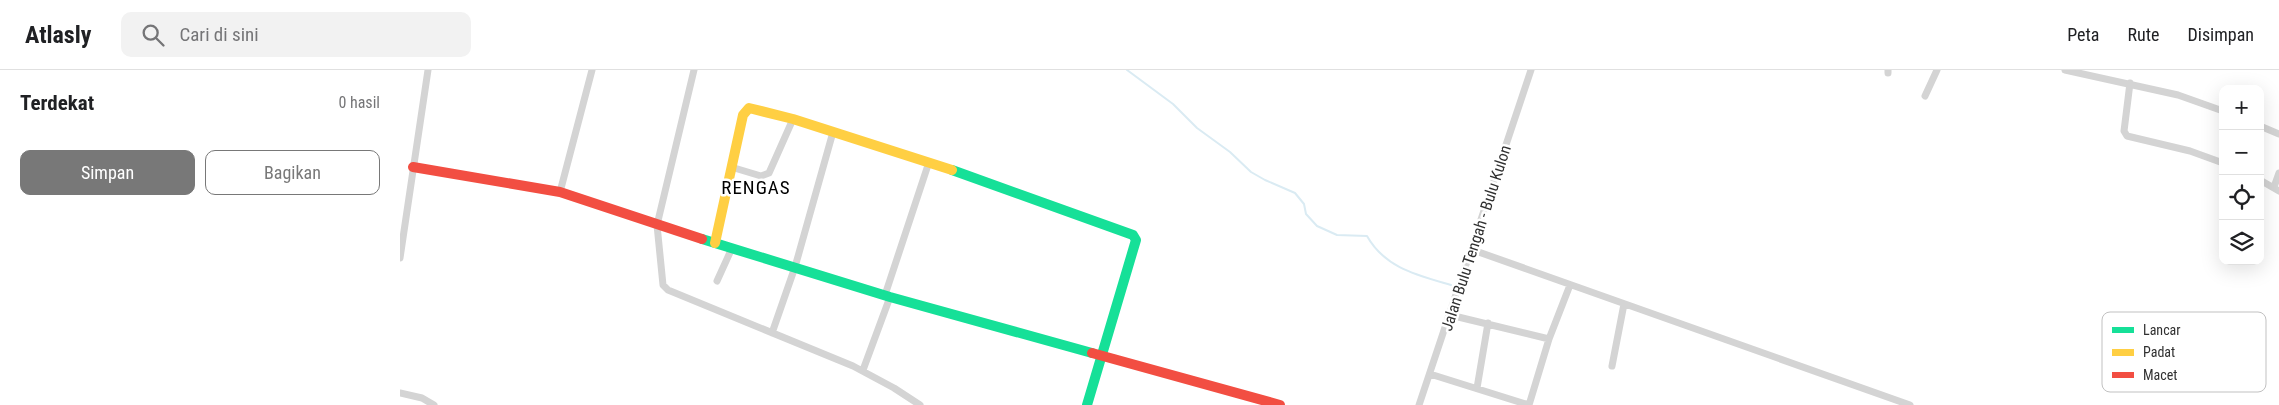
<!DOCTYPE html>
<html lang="id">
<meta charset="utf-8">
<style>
:root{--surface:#fff;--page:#f2f2f2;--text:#202124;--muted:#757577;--line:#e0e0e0;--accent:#787878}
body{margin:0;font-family:"Roboto Condensed",sans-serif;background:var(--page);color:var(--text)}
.controls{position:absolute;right:15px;top:15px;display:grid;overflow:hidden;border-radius:10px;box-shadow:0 5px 20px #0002}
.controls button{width:45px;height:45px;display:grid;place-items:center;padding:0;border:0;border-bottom:1px solid var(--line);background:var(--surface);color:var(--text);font:25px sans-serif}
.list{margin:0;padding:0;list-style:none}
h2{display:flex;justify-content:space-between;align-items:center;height:65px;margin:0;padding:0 20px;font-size:21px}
h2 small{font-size:16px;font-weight:400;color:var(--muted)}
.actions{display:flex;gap:10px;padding:15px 20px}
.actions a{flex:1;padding:11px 0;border:1px solid var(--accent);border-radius:10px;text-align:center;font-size:18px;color:var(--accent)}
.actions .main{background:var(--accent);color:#fff}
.icon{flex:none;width:28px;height:28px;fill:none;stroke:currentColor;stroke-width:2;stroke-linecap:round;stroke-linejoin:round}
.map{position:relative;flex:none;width:1879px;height:335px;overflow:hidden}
header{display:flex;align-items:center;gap:30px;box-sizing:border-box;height:70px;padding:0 25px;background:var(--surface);border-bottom:1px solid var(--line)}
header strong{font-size:24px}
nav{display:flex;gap:28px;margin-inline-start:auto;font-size:18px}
.search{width:350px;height:45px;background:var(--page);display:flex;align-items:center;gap:12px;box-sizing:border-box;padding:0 18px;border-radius:10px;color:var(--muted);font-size:19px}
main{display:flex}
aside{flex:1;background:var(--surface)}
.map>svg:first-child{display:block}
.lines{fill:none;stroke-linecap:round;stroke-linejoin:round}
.stream{stroke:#daebf3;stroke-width:2}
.street{stroke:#d4d4d4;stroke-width:7}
.fast{stroke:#16e098;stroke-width:10}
.slow{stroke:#ffcf43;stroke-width:10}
.jam{stroke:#f24e42;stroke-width:10}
.labels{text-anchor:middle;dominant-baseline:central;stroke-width:5;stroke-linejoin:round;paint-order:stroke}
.street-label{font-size:16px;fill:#303030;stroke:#fff}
.quarter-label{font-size:19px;letter-spacing:1px;fill:#000;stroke:#fff}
.key{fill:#fff;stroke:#c1c1c1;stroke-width:1}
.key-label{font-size:14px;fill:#303030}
</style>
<header>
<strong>Atlasly</strong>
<div class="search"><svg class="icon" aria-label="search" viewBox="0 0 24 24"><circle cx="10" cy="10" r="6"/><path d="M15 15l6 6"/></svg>Cari di sini</div>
<nav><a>Peta</a><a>Rute</a><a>Disimpan</a></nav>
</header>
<main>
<aside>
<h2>Terdekat<small>0 hasil</small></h2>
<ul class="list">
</ul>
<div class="actions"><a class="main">Simpan</a><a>Bagikan</a></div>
</aside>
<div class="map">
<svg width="1879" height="335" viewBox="0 0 1879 335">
<rect width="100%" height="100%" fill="#fff"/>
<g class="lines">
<!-- stream -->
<path class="stream" d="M727,0l46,34 24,24 33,24 21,20 14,8 30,13 9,11 2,10 11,12 20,9 30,1c18,32 50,39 84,49"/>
<!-- street -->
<path class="street" d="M294,0l-37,155 6,60 5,5 185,76 41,22 26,17
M1665,0l113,25 45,16
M1488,3v-3
M1730,13l-6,48 3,5 63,15 33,12
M1525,26l12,-26
M1860,56l19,8
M331,97l30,9 8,-3 24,-54
M1860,110l19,11
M1874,117l5,-14
M160,122l32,-122
M1073,180l437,155
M0,188l28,-188
M317,211l15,-33
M485,225l44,-133
M1050,245l99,24
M372,263l23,-66 38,-135
M1212,296l12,-62
M463,300l27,-73
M1030,304l99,31
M1077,318l11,-65
M0,323l22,5 12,7
M1019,335l112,-335
M1129,335l20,-66 21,-54"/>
<!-- fast -->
<path class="fast" d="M552,100l181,65 3,5 -49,165
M302,169l188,58 202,56"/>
<!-- slow -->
<path class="slow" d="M315,173l28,-128 6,-7 44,11 159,51"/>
<!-- jam -->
<path class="jam" d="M13,97l147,25 142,47
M692,283l188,52"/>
</g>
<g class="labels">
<!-- street labels -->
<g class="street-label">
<text transform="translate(1076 168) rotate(-72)">Jalan Bulu Tengah - Bulu Kulon</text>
</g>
<!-- quarter labels -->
<g class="quarter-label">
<text x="356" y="117">RENGAS</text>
</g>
</g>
<!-- legend -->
<rect x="1702" y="242" width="164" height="80" rx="8" class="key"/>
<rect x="1712" y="257" width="22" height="6" fill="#16e098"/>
<rect x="1712" y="279" width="22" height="7" fill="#ffcf43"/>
<rect x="1712" y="302" width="22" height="6" fill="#f24e42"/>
<g class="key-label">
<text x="1743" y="265">Lancar</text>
<text x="1743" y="287">Padat</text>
<text x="1743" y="310">Macet</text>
</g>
</svg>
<div class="controls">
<button>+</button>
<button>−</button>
<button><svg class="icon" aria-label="locate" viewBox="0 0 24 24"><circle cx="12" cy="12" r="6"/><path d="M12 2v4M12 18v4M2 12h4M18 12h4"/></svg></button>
<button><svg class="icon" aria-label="layers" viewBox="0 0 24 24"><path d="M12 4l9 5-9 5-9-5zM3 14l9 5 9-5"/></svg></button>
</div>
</div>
</main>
